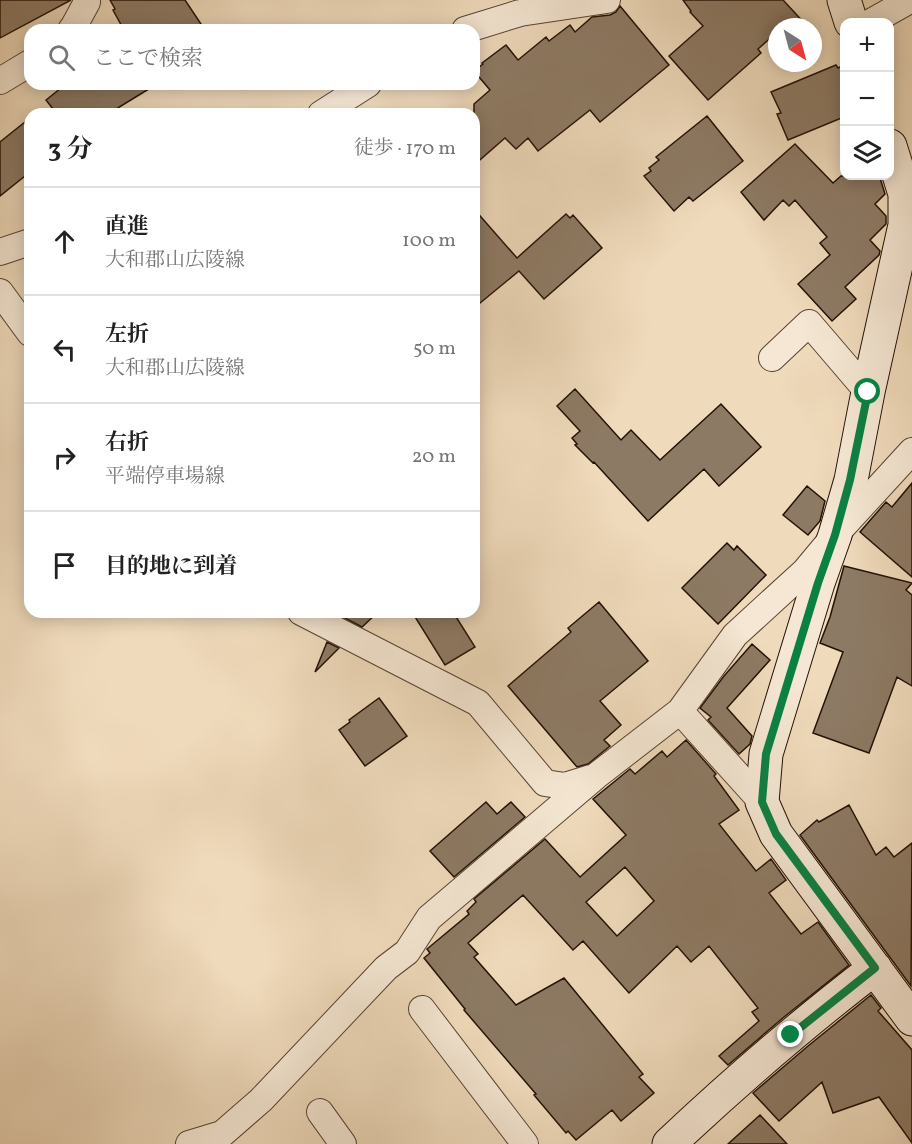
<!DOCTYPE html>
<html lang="ja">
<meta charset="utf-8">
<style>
:root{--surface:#fff;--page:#f2f2f2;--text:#222;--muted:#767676;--line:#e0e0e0}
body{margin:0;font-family:Vollkorn,"Noto Serif JP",serif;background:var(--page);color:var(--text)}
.controls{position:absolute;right:18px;top:18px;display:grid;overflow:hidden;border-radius:12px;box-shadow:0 3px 15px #0003}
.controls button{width:54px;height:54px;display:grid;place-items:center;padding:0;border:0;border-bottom:2px solid var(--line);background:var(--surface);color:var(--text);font:30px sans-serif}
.compass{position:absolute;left:768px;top:18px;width:54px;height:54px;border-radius:50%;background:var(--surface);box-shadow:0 3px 15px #0003;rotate:144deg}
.stop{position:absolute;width:18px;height:18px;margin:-14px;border:4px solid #0b8043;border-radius:50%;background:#fff}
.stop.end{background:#0b8043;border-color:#fff;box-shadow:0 2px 6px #0008}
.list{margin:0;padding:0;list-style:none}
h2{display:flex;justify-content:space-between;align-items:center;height:78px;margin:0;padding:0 24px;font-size:26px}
h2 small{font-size:20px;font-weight:400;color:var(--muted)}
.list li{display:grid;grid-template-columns:39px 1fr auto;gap:18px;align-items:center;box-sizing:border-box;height:108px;padding:0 24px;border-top:2px solid var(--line)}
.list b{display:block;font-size:22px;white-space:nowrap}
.list p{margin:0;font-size:20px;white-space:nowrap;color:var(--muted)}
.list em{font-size:20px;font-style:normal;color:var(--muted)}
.icon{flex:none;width:33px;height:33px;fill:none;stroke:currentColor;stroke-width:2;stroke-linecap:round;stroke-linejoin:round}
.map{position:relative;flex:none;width:912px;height:1144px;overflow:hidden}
.search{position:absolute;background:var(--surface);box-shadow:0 3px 15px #0003;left:24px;top:24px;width:456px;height:66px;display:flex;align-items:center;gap:15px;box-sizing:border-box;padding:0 21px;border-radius:18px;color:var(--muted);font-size:22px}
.panel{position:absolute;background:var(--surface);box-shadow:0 3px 15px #0003;left:24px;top:108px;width:456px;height:510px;border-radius:18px}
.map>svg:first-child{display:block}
.building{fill:#8d7a64;stroke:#231106;stroke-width:1.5;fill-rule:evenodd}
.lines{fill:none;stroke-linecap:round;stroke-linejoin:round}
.minor-casing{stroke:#564333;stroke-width:28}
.secondary-casing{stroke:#231106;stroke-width:35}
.minor{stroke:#f5e7d3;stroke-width:26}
.secondary{stroke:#f5e7d3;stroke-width:33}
.route{stroke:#0b8043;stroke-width:8}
</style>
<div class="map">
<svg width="912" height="1144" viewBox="0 0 912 1144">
<rect width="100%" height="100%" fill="#efdabb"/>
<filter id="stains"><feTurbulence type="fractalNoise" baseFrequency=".00333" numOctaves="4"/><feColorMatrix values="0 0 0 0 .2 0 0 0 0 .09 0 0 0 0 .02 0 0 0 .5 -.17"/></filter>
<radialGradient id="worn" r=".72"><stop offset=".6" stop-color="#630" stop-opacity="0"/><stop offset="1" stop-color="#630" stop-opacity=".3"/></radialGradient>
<!-- building -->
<path class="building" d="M0,0h71l-71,38z
M110,0h75l20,30h-81l-11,-20 2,-1z
M683,0h100l25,27h-31v5l-19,17 3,4 -53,47 -39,-44 34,-30 -13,-14 1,-1z
M620,6l49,59 -69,57 -10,-12 -52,41 -10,-13 -12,11 -11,-11 -31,27v-61l16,-14 -16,-19 9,-7 -1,-1 24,-18 12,15 28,-23 3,4 21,-16 5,7 17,-15 18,-2 6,-3z
M836,65l2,3 6,-3v52l-56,23 -11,-26 4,-1 -10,-21z
M66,84h91l-49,30h-51l-11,-14z
M707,116l36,45 -50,40 -4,-4 -15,14 -30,-35 7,-5 -2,-3 10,-8 -3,-3z
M30,118v54l-30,24v-54z
M795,144l38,39 8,-7h37l2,2 5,16 -10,10 11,12v8l-16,16 10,11 -1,4 -34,32 11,12 -24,22 -34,-37 32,-29 -10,-12 7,-6 -32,-37 -6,6 -6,-6 -19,20 -23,-28z
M474,209l43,49 49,-44 4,4 3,-3 29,33 -58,51 -25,-28 -45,37z
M575,389l46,51 10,-10 29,30 61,-56 40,43 -42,39 -15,-17 -56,52 -54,-59 -1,1 -18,-18 2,-1 -5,-6 8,-7 -23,-25z
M912,483v94l-52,-45 26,-30 6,5z
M807,486l18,15 -5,20 -12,14 -25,-20z
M727,543l7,7 3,-4 29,29 -48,49 -36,-36z
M844,566l68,17 -6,7 6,5v91l-15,-9 -28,76 -56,-20 30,-81 -23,-9 10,-26z
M599,602l49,59 -48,40 21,24 -17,15 6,6 -22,18 -11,3 -69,-81 63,-54 -3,-4z
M340,612h38l-16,15 -23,-12z
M412,612h41l22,35 -30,18z
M327,642l12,6 -24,24z
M752,644l18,16 -43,48 25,28 -2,8 -11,10 -31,-34 3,-3 -11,-9 24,-32z
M379,698l28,38 -42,30 -26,-36 11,-8 -1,-2z
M686,740l30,34 -2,2 25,34 -20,14 37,47 15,-12 15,21 -17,13 32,41 17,-12 31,43 -65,52 -56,48 -9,-9 40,-35 -7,-9 6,-4 -49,-62 -18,16 -14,-16 -48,47 -46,-52 -10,9 -50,-55 -55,48 10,11 -4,3 42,48 48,-27 79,96 -4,3 15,16 -33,28 -9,-11 -36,30 -8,-9 -2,2 -32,-38 2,-1 -72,-84 1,-1 -41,-51 6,-5 -3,-4 42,-35 -2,-3 9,-9 -2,-3 71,-60 35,38 46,-42 -33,-36 37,-30 5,5 27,-23 5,6zM625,867l29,34 -37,35 -31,-34z
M486,802l11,12 14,-12 14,15 -71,60 -24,-26z
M849,805l27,50 10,-8 8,10 18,-14 -1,143 -111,-151 17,-15 2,2z
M871,995l10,13 -3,3 34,39v93l-33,-46 -46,16 -11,-31 -43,39 -26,-28 55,-47z
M760,1115l27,29h-59z"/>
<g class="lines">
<defs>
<path id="minor" d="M871,22l39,-22
M71,30l3,-4 13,-24 -1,-2
M465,30l55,-17 87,-13
M0,81l30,-18
M321,114l47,-30
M0,252l30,-10
M0,292l30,41
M772,358l37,-35 59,69
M301,612l177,91 67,80 20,3 26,-8
M680,711l82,91
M422,1009l103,135
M320,1112l23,32
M189,1144l33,-10 39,-34 125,-132 21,-16 22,-34 167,-142 84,-65 55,-76 70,-64 30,-36 77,-84"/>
<path id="secondary" d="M844,0l7,22
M890,146l15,48v31l-37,167 -17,88 -16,55 -17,48 -52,171 -4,48 14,32 136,185
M669,1144c66,-62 134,-121 206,-176"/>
</defs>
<!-- minor casing -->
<use href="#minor" class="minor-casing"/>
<!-- secondary casing -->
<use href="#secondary" class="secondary-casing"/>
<!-- minor -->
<use href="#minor" class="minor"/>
<!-- secondary -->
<use href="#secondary" class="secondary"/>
</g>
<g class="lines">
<!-- route -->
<path class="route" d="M791,1035l84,-67 -99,-134 -14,-32 4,-48 52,-171 17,-48 15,-55 18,-88"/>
</g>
<rect width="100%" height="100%" filter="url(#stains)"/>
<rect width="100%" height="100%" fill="url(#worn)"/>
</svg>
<div class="controls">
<button>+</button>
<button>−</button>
<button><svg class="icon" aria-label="layers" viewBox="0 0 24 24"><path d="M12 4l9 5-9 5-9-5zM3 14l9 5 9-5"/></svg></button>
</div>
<svg class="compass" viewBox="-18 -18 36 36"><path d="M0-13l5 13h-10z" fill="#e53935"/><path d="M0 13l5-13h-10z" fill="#767676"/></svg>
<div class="stop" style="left:868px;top:392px"></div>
<div class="stop end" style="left:791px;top:1035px"></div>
<div class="search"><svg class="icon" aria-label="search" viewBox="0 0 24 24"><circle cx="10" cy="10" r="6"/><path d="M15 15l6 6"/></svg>ここで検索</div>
<section class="panel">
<h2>3 分<small>徒歩 · 170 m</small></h2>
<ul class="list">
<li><svg class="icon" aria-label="ahead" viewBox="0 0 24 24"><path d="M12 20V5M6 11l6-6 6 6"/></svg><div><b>直進</b><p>大和郡山広陵線</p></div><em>100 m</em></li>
<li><svg class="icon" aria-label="left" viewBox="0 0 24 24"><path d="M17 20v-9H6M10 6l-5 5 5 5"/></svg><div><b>左折</b><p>大和郡山広陵線</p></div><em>50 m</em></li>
<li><svg class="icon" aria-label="right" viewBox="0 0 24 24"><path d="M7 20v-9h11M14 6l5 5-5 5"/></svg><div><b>右折</b><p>平端停車場線</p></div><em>20 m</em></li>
<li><svg class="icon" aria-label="arrive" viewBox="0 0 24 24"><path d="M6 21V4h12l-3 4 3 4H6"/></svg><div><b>目的地に到着</b></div></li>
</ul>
</section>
</div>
